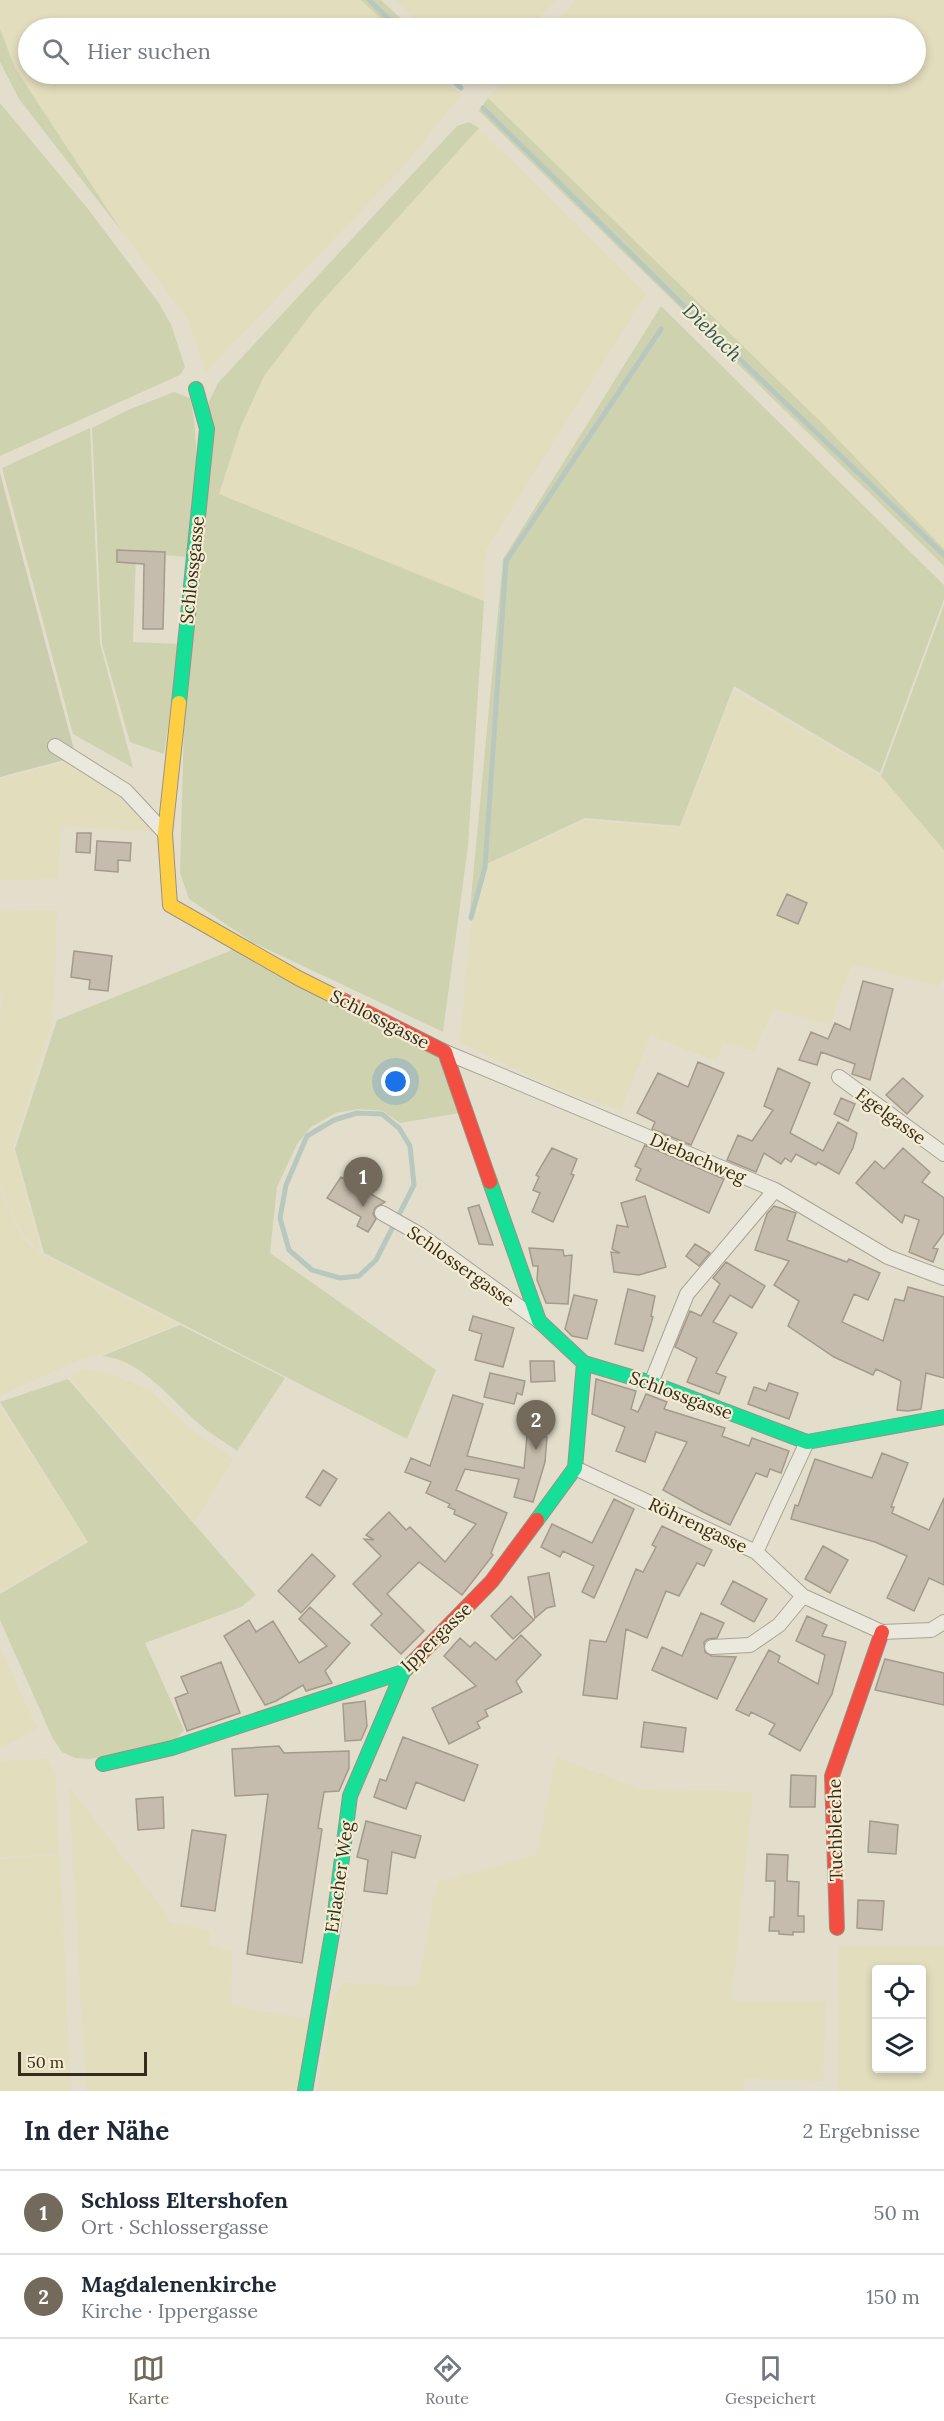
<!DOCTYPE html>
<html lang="de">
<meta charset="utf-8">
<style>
:root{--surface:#fff;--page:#f6f6f7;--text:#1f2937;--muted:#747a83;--line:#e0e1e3;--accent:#736a5b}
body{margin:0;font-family:Lora,serif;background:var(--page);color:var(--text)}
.controls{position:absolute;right:18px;bottom:18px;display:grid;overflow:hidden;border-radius:6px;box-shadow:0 3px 9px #0003}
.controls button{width:54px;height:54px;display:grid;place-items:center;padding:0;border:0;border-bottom:2px solid var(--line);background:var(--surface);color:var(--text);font:30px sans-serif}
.scale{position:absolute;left:18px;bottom:15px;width:129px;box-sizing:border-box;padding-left:6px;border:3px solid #362b1e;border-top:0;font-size:16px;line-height:21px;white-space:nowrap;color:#362b1e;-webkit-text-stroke:4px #f4edd2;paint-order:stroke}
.you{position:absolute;left:396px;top:1082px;width:21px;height:21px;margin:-15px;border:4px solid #fff;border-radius:50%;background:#1a73e8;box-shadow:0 0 0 9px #1a73e833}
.badge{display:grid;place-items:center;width:39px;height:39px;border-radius:50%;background:var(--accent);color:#fff;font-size:20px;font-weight:700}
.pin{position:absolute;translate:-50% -50px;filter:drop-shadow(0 2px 3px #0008)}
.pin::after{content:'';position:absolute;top:32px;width:21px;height:18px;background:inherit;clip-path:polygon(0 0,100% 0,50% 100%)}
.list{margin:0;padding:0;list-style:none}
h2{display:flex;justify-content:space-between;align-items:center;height:78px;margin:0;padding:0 24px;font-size:26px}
h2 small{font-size:20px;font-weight:400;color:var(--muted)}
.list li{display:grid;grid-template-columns:39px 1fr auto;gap:18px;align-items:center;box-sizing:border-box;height:84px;padding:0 24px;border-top:2px solid var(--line)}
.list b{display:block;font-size:22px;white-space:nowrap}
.list p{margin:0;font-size:20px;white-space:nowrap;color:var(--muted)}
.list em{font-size:20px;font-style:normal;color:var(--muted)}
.icon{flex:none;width:33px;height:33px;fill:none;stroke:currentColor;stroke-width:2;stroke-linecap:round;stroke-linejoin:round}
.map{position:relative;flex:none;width:944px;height:2091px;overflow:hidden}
.search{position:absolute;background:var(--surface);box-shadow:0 3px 9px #0003;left:18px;right:18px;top:18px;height:66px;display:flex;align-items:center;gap:15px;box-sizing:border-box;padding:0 21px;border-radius:33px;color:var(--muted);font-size:22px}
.sheet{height:246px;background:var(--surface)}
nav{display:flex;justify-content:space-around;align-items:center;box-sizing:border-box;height:84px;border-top:2px solid var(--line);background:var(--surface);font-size:16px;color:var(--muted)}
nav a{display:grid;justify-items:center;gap:3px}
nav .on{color:var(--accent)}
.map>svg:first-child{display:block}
.farmland{fill:#e2ddbd;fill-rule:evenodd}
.green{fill:#cfd2af}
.cemetery{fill:#caccae}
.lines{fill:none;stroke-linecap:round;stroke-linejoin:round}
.stream{stroke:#b8c8bf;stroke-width:5}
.building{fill:#c6bcad;stroke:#a39a8b;stroke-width:1.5}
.street-casing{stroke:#a8a396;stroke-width:16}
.fast-casing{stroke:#989285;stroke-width:16}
.slow-casing{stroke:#989285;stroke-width:16}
.jam-casing{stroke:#989285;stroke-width:16}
.street{stroke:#ebe8dd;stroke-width:14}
.fast{stroke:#16e098;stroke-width:14}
.slow{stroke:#ffcf43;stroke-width:14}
.jam{stroke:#f24e42;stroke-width:14}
.labels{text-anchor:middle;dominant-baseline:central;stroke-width:4.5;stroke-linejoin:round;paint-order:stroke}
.street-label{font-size:18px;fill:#362b1e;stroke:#f4edd2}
.water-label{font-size:20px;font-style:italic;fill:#2e5455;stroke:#f4edd2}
</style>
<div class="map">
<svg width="944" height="2091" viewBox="0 0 944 2091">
<rect width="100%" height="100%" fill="#e3decc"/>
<!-- farmland -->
<path class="farmland" d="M0,0h361l30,28h-363v46h411l22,21 -58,72 -197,205 -19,-53 -64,-86 -108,-165 -15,-39z
M396,0h160l-26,28h-105z
M576,0h368v549l-121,-125 -335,-326 23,-24h405v-46h-365z
M479,128l167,166 -160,256 -2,51 -265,-106 22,-69 23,-50 52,-68z
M734,690l147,86 63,74v128l-6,8 -86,-22 -22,61 -56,-16 -20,42 -30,-8 -8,18 -65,-25 -30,74 -53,-17 -108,-50 10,-114 18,-64 96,-45 96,8z
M67,761l58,39 30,32 -93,-6 -4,53 -58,1v-101z
M0,910l57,1 -4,106 -40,131 29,105 -19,-18 -23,-48v-164l3,-29h-2l-1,13z
M0,1191l22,46 20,18 135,69 -77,31 -21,5 -79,36z
M82,1368l30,7 37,14 45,43 39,27 -38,63 -125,-144z
M0,1407l87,134 -87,50z
M0,1647l37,81 -37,21z
M556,1757l85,32 112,3 -22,209h95l-3,80 -78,-2 -2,12h-426l16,-90 9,-18 76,3 19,-104 100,-27z
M48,1759l8,14 2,81 -58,3v-96z
M69,1786l100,131v5l41,9 -1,14 23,7 -1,53 73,14 14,-14 -17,86h-215z
M60,1855l11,236h-71v-232z
M839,1946h105v145h-106zM876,1970h46v98h-46z"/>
<!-- green -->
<path class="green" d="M361,0h20l30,28h-20z
M0,29l15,39 108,165 -104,-134 -19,-37z
M488,98l335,326 121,125v17l-465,-455z
M0,103l88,106 70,93 13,22 14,43 -5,8 -180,81z
M469,122l10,6 -163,180 -52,68 -23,50 -22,68 265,107 -16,245 -25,186 -191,-90 -63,-43 -9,-26 4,-151 25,-320 9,-19 239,-257z
M661,306l283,279v14l-64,174 -146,-87 -54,140 -95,-8 -98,46 -18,56 34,-361z
M174,392l16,6c12,52 4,106 0,159l-54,-4 -3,89 47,2 -16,110 -34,-12 -28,-98 -10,-216 36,-18z
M90,428l10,215 33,125 -60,-34 -71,-266z
M944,605v245l-63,-74z
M242,946l203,106 21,60 -66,11 -17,-12 -25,-2 -22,4 -25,14 -14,17 -20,43 -7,66 166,117 -29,69 -363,-186 -29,-104 42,-129z
M180,1325l105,53 -48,73c-12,-9 -26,-17 -38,-27 -28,-24 -58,-65 -97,-68z
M68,1379l188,216 -15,12 -96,36 39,87 -12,14 -82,15 -15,-1 -13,-6 -9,-13 -53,-119v-26l88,-52 -88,-140z"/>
<!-- cemetery -->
<path class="cemetery" d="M0,473l76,284 -76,20z"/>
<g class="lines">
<!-- stream -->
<path class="stream" d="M369,0l29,28
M446,74l15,14
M483,108l196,193 265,254
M471,918l14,-51 21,-306 155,-232
M357,1113l25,1 17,14 11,18 4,39 -38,75 -17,16 -19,2 -28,-8 -23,-20 -9,-32 6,-33 21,-49 27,-16z"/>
</g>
<!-- building -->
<path class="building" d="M117,550l48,2 -2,77h-20l1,-65 -27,-2z
M77,833h14l-1,20 -14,-1z
M97,841l34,2 -1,18 -12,-1v12l-23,-2z
M787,894l20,9 -9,21 -21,-9z
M74,951l38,5 -4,35 -19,-2 1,-9 -19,-3z
M863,981l30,8 -23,91 -18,-6 3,-10 -34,-12 -4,13 -18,-5 12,-28 17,7 7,-16 15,7z
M698,1062l26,11 -33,72 -39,-16 3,-7 -18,-9 21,-40 30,14z
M778,1068l32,15 -20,50 33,18 15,-29 19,11 -4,15 -14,26 -21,-12 -2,3 -20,-11 -5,8 -6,-4 -4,6 -17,-11 -8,19 -29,-12 11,-25 14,6 21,-31 -9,-4z
M903,1078l20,18 -16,18 -21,-19z
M841,1098l14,6 -7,17 -14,-7z
M645,1145l79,34 -15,34 -73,-33 5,-11 -6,-3z
M552,1148l25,11 -6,15 3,1 -21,47 -21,-10 8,-19 -7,-3 6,-13 -3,-2z
M903,1148l27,24 -8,10 22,16v35l-11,15 5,1 -5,13 -24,-10 10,-32 -14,-5 -3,8 -46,-40 19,-22 9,8z
M341,1177l44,25 -10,6 -2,6 3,5 -8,13 -11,-6 4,-9 -34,-19z
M645,1196l21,71 -27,8 -25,-3 -3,-20 9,1 -8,-4 5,-24 11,2 -7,-24z
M479,1205l14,40 -14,-1 -11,-36z
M774,1206l22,7 -9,27 60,22 2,-3 31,14 -12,27 -14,-6 -12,28 41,19 12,-42 9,2 4,-14 36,10v81l-18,-5 -5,36 -13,2 -11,-1 4,-29 -25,-12 -3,6 -39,-18 -46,-31 11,-25 -25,-16 15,-24 -34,-11 12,-36z
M695,1244l15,9 -11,13 -13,-10z
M529,1248l34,2 1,6 8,-1 -4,49 -22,-1 -9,-23 1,-14h-5z
M726,1262l39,24 -13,22 -22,-13 -17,27 24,11 -21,40 10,4 -7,17 -32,-12 10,-24 -22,-11 15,-36 11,5 19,-32 -7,-6z
M628,1289l27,7 -4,20 2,1 -10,34 -28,-7z
M574,1295l23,5 -10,39 -15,-3 -7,-7z
M473,1316l41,12 -11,39 -28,-7 7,-26 -13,-4z
M530,1361h24l1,20 -24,1z
M490,1373l35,8 -3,14 -5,-2 -3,11 -30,-7z
M596,1379l40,12 -5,18 7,3 8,-18 21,8 -3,7 61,19 -3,8 27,10 3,-8 37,13 -8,22 -11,-4 -3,8 -11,-4 -26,52 -27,-13 -40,-22 24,-48 -31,-10 -11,30 -29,-11 9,-24 -33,-13z
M769,1383l29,10 -9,26 -41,-15 6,-17 12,4z
M453,1395l30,9 -16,52 57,12 3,-32h2l1,-13 15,1 -1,13h3l-2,25 -12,40 -19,-5 5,-18 -54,-10 -9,21 51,23 -16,40 2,2 -31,40 -43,-33 -32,32 37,37 -23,23 -30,-29 11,-11 -29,-30 28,-28 -17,-17 10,1 -8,-5 23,-23 17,18 4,-3 35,35 31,-38 -22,-10 1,-4 -7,-3 2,-3 -24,-11 5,-11 -26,-10 6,-14 19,8z
M882,1453l26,10 -17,44h3l-2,6 37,17 15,-32v87l-15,-7 -15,33 -27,-13 20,-42 -32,-14 -84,-23 4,-14 3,1 17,-47 57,19z
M323,1470l14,9 -17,27 -14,-9z
M614,1499l20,10 -40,89 -12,-6 12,-26 -31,-15 -3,6 -19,-10 11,-23 40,19z
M662,1526l50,24 -8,16 -7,-3 -18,33 -13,-5 -19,47 -21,-9 -9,70 -34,-4 7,-55 16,2 30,-73 7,3 13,-25 -4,-2z
M823,1546l25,14 -18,33 -25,-14z
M312,1554l23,22 -34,37 -23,-22z
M549,1573l6,33 -8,2 -12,10 -7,-41z
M733,1581l34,18 -13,23 -33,-18z
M511,1596l23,24 -21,19 -22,-23z
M310,1607l40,36 -25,28 7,12 -26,8 -3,-6 -27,16 -11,4 -41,-69 25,-16 7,12 17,-11 26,42 28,-17 -28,-27z
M701,1613l23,10 -7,15 -9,1 -4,3 1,10 7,4 24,1 -19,42 -65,-29 10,-23 20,9z
M807,1616l20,9 -5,11 24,6 -14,52 -32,57 -31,-17 6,-10 -24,-12 -2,4 -13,-6 33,-60 11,6 -2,6 40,22 7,-29 -29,-14z
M521,1635l20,20 -25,26 6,11 -37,18 3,6 -11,6 3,6 -31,16 -17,-36 44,-22 -32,-30 16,-18 10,9 5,-5 21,18z
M885,1659l59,14v32l-69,-15z
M221,1662l19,51 -53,18 -12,-33 13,-5 -7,-16z
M365,1701l2,25 -6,14 -16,1 -2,-37z
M644,1722l42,6 -3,24 -42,-5z
M403,1737l75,28 -14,36 -48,-19 -10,27 -32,-12 6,-18 6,2z
M279,1746l5,7 65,-2v17l-10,23 -15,1 -6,36 4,1 -20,134 -55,-9 21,-160 -33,2 -3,-47z
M791,1775l25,1 -1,31h-25z
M163,1797l1,31 -26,2 -2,-31z
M366,1821l55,15 -6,22 -23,-6 -5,42 -23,-3 4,-31 -11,-3z
M870,1821l28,4 -2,29 -28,-2z
M192,1830l34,5 -11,76 -34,-5z
M767,1854l21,1 -1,26 12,1 -1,34h6v16h-11v3l-14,-1v-3h-10l1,-14h4l1,-36h-9z
M858,1900l26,1 -2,29 -25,-2z"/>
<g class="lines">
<defs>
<path id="street" d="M55,746l71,45 39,42
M445,1052l330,138 113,67 56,21
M839,1077l105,77
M382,1213l37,21 120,87
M651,1383l36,-89 88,-104
M575,1468l181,84 47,44 79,36 49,-2 13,-8
M756,1552l51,-110
M712,1647l38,-2 29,-20 24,-29"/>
<path id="fast" d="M179,703l28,-274 -11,-40
M490,1182l49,139 45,42 67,20 156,59 137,-25
M537,1520l38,-52 9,-105
M103,1764l69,-16 231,-76 9,-9
M305,2091l28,-163 17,-132 53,-124"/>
<path id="slow" d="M179,703l-14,130 5,72 128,73 46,23"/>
<path id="jam" d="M344,1001l101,51 45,130
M412,1663l80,-82 45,-61
M837,1928l-5,-152 50,-144"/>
</defs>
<!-- street casing -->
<use href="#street" class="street-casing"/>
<!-- fast casing -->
<use href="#fast" class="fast-casing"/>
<!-- slow casing -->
<use href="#slow" class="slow-casing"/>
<!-- jam casing -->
<use href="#jam" class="jam-casing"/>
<!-- street -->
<use href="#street" class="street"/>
<!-- fast -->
<use href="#fast" class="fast"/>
<!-- slow -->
<use href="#slow" class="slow"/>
<!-- jam -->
<use href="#jam" class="jam"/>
</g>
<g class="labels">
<!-- street labels -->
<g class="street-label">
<text transform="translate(192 570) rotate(-84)">Schlossgasse</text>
<text transform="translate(380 1019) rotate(27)">Schlossgasse</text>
<text transform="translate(891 1116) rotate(36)">Egelgasse</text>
<text transform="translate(698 1158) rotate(23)">Diebachweg</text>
<text transform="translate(461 1266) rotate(35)">Schlossergasse</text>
<text transform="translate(681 1395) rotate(20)">Schlossgasse</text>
<text transform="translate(698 1525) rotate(25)">Röhrengasse</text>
<text transform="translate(436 1637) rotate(-44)">Ippergasse</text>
<text transform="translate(835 1830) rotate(-91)">Tuchbleiche</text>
<text transform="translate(339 1877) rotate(-82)">Erlacher Weg</text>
</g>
<!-- water labels -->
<g class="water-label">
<text transform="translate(713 332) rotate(44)">Diebach</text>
</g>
</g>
</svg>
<div class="controls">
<button><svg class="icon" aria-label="locate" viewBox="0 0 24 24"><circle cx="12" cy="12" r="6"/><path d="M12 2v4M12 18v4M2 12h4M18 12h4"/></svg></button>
<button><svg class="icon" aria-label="layers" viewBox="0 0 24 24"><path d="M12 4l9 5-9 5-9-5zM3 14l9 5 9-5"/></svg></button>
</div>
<div class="scale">50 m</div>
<div class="you"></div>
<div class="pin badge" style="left:363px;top:1207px">1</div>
<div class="pin badge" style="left:536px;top:1450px">2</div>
<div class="search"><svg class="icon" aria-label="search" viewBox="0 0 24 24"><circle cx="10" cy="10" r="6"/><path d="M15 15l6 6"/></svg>Hier suchen</div>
</div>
<section class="sheet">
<h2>In der Nähe<small>2 Ergebnisse</small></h2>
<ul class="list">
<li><span class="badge">1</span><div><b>Schloss Eltershofen</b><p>Ort · Schlossergasse</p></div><em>50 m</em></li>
<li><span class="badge">2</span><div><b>Magdalenenkirche</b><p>Kirche · Ippergasse</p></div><em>150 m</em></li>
</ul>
</section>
<nav>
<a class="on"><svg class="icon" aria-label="map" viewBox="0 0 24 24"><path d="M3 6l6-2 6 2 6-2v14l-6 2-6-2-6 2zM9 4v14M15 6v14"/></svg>Karte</a>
<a><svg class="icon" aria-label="directions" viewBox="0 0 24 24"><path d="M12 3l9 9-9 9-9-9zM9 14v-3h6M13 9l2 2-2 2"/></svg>Route</a>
<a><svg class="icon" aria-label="saved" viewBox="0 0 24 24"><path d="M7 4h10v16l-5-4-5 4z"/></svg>Gespeichert</a>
</nav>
